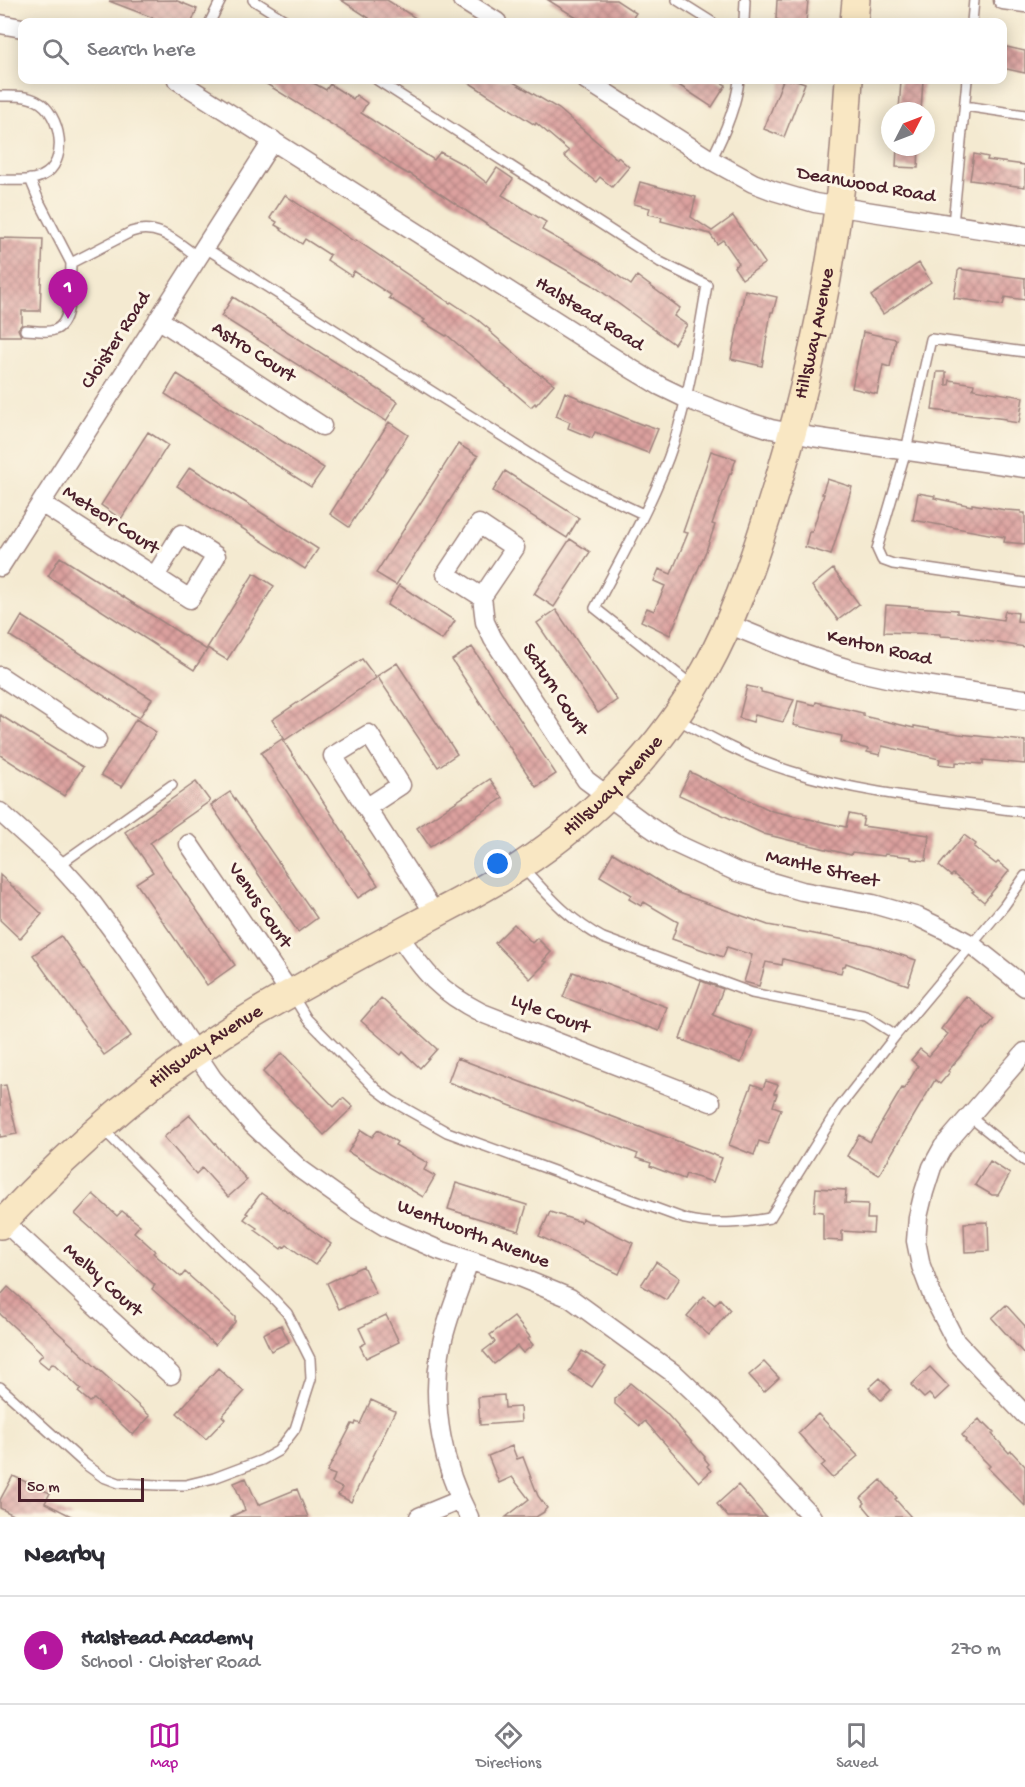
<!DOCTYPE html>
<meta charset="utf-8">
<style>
:root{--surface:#fff;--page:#f2f2f3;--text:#2b2b33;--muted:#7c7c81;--line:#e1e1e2;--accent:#b5179e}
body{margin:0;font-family:"Gochi Hand",sans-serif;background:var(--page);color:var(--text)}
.compass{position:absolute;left:881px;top:102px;width:54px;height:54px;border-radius:50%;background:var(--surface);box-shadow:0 3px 15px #0003;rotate:48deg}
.scale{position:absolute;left:18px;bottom:15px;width:126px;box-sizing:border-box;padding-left:6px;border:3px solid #4a1f2b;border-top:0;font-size:16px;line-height:21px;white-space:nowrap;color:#4a1f2b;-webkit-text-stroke:4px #fcf5e5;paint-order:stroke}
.you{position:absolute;left:498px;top:864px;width:21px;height:21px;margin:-15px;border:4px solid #fff;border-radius:50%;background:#1a73e8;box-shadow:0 0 0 9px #1a73e833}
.badge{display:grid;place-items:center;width:39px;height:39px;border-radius:50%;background:var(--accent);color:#fff;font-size:20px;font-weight:700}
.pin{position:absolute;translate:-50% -50px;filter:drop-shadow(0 2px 3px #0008)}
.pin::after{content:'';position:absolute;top:32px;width:21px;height:18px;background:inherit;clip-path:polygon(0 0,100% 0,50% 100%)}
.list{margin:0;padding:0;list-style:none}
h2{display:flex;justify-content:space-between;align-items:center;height:78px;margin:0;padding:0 24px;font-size:26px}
h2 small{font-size:20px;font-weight:400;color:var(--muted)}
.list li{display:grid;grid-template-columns:39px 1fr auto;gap:18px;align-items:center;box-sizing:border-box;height:108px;padding:0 24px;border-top:2px solid var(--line)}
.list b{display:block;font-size:22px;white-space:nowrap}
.list p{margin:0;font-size:20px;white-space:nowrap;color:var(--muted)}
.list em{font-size:20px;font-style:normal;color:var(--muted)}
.icon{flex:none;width:33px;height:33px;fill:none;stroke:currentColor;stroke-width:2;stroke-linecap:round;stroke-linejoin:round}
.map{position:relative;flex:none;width:1025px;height:1517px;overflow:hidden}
.search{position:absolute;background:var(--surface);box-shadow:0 3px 15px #0003;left:18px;right:18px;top:18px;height:66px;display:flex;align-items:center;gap:15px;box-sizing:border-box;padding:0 21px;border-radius:12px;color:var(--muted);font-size:22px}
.sheet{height:186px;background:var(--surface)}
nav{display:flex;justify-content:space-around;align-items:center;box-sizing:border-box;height:84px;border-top:2px solid var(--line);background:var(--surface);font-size:16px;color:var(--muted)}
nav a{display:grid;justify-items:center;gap:3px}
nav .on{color:var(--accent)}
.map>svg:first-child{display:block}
.building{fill:url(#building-cross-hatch)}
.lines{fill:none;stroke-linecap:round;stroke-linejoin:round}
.lane-casing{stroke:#9f847e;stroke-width:12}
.street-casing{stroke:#9f847e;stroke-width:21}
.secondary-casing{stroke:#9f847e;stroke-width:30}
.lane{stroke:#fff;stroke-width:9}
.street{stroke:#fff;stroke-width:18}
.secondary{stroke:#f9e7c3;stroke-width:27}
.labels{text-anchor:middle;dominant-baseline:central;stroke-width:6;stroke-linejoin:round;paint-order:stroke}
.street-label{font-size:20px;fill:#4a1f2b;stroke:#fcf5e5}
</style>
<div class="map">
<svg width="1025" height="1517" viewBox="0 0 1025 1517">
<defs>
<pattern id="building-cross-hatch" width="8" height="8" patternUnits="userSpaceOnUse" patternTransform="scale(1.5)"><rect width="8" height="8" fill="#dca19f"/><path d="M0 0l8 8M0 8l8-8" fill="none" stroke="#b48382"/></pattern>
</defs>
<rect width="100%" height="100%" fill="#fcf5e5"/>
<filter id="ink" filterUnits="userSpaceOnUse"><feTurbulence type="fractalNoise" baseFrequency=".0167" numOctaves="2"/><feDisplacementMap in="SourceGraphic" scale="12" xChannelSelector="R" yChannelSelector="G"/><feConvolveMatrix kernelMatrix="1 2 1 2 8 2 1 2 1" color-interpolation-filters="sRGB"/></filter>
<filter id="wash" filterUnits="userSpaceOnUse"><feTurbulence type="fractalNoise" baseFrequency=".008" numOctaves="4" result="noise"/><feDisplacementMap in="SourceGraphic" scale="24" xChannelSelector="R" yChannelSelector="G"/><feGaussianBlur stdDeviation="1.35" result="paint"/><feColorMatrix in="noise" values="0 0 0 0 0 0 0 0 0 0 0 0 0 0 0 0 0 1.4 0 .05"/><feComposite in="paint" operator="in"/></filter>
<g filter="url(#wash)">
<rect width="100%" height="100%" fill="#f4ead1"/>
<g id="blocks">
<!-- building -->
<path class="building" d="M175,0l22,9 -5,13h-28l-55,-21z
M341,0h46l35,22h-56l3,-4z
M548,0h68l20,13 -6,9h-47z
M777,0h31l-2,22h-27v-2l-3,-1z
M1002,46l23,5v22l-23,-5z
M260,80h48l18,10 4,-6 23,15 3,-4 11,8 -6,10 73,47 6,-8 24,13 23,18 10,-15 16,11 -11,16 44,27 -4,8 58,33 31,22 6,-9 43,32 -6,8 13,9 -13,19 -83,-60 -99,-56 -83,-55 -1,1 -12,-7 -26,-19z
M465,80h45l49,29 58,50 1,-2 11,10 -17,20 -12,-10 -4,5 -32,-26 5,-5 -33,-28 -1,2z
M671,80h46l9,5 -14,22z
M783,80h13l9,3 -21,54 -20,-8z
M901,80h22l-2,31h-22z
M897,147h22l-1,21 -22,-1z
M974,154l14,3 -1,3 38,5v22l-55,-7z
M640,182l56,15 -5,20 21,14 21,-15 32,47 -23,16 -8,-12 5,-4 -16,-23 -6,4 -7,-10 -49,-13 1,-4 -14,-3 2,-6 -16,-4z
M285,195l70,47 1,-2 94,63 1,-1 27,18 12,10 -1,1 52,45 1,-1 12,9 -18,21 -1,-2 -4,4 -84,-72 -1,1 -23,-14 2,-2 -36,-22 2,-3 -37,-24 -3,5 -24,-16 3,-5 -25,-16 -3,5 -21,-14 1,-1 -7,-4 2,-3 -7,-4z
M0,238l43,1 -3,72h-18v13l-4,5 3,7h-21z
M919,263l12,19 -48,32 -12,-18z
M960,269l65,9v22l-20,-3 -2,8 -49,-7 4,-27z
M745,290l32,7 -4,15h-2l-9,54 -31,-7z
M233,297l165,105 -12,19 -165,-105z
M863,332l33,7 -6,28 -7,-2 -6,29 -25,-6z
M937,372h9v13h3l1,-5 24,4 -1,5 50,8 -4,26 -13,-2v-2l-74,-9z
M177,374l147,94 -13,19 -146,-93z
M565,392l14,6v1l64,26 1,-1 14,5 -10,24 -53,-21 -3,6 -24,-10 2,-6 -14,-6z
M389,422l19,13 -59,92 -19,-13z
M148,432l20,13 -47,74 -20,-14z
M458,444l20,12 -82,129 -20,-12z
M711,451l25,8 -5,15 -1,-1 -18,51 3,1 -9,26 -36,84 -29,-14 6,-13 7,3 11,-25 -11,-5 5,-12 12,5 17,-41 -5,-1z
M190,467l128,82 -13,20 -128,-83z
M505,471l74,47 -12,20 -74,-47z
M827,479l25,8 -21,68 -26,-8 4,-15h3l12,-38h-2z
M918,493l17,3 -1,2 38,8v-2l33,6 16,1v2h4v31l-21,-2 1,-5 -92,-17z
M570,539l20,13 -36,55 -20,-13z
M60,557l147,93 -13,20 -146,-94z
M833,569l26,35 -21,16 -26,-34z
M254,573l20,13 -47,74 -20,-12z
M399,585l56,36 -13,19 -55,-35z
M886,605l71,5v3l46,7 2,-9 13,2 -1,8 8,1v25l-65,-10 -20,-1v-2l-56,-2z
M556,610l61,90 -19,13 -61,-90z
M22,616l130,83 -13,19 -129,-82z
M472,647l84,127 -20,13 -84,-127z
M362,659l14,19 -91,62 -13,-20z
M397,663l60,91 -19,13 -61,-91z
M747,686l14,3v3l33,8 -11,22 -28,-7 -2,7 -14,-4z
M798,701l17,4 1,-3 47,11v3l51,12v-2l45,8 66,7v23l-42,-4v4l-27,-2v4l-17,-2 1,-5 -58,-13 -2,9 -13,-3 1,-3 -27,-7 1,-6 -49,-11z
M0,715l83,52 -19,29 -64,-41z
M136,719l20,13 -34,55 -21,-12z
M282,739l96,146 -20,13 -97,-145z
M690,772l82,39 74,16 3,-13 15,3 -2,9 67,9 -3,26 -15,-2v-2l-26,-3 -1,2 -32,-4 -1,3 -87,-21 -85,-39z
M490,779l13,19 -73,49 -13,-19z
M196,782l14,19 -60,42 85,122 -28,20 -71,-102 17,-11 -28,-40z
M230,792l87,126 -19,14 -87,-127z
M964,835l12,9 -2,3 22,17 2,-2 11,9 -25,31 -12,-10 2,-1 -21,-17 -2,2 -12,-10z
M613,853l65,40 90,32 103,20 45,15 -8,25 -62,-22 -1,3h-2l-2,7 -21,-4v-1l-37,-9 -1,6 -16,-3 -7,24 -15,-4 8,-27 -25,-8 -4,10 -51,-18 6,-17 -34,-20 -3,4 -12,-7 3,-4 -32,-19z
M0,875l42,39 -22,25 -20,-19z
M514,924l18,19 5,-5 14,14 -8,9 4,1 -17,17 -35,-36z
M61,936l70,100 -27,19 -71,-100z
M573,972l94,35 -8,24 -14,-5v1l-82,-30z
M701,981l22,8 -10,26 40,16 -12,32 -61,-24z
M966,996l28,23 -9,11 -1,-2 -36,43 2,1 -10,12 -5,-4 -56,95 -32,-19 12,-21 11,7 32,-54 2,1 14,-23 -7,-6 9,-11 9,7 19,-22 -7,-5z
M381,998l56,51 -17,19 -17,-16 -2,3 -40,-34z
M282,1053l52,54 9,-9 10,9 -29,28 -61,-63z
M457,1058l265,100 -9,24 -27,-8 -2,5 -34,-13 1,-3 -15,-5 2,-4 -190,-72z
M766,1081l12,4 -4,8 3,1 -4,12 8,3 -13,35 -9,-3 -5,14 -25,-10 23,-61 11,4z
M6,1085l11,49 -17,3v-51z
M190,1115l57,65 -19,17 -26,-29 -6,6 -32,-37z
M361,1130l11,7 6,-7 19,12 -2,3 33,18 -4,7 11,6 -12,21 -75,-45z
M990,1161l20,13 -12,21h-6l-17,-10z
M456,1183l71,22 -8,26 -71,-22z
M816,1188l30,2 -1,13 23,1 -1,15h7l-1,14 -31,-2v10l-19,-1v-28l-9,-1z
M261,1193l70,51 -16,21 -28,-20 -2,2 -2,-1 -2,3 -26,-19 2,-2 -13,-9 4,-5 -2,-1z
M93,1194l24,22 5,-5 18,14 -6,7 21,19 -2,2 28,24 4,-5 50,45v5l-20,23 -63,-56 3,-4 -80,-71z
M550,1212l31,10 1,-4 51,25 -14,31 -80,-38z
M988,1222l1,29 -24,1 -1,-29z
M656,1262l24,16 -14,22 -25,-15z
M363,1266l13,28 -37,15 -12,-26z
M8,1287l142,129 -17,19 -39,-36 -4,3 -12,-10 3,-3 -28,-26 -5,5 -10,-8 5,-6 -43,-40v-18z
M704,1296l11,9 5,-6 10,11 -21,25 -22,-19z
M1006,1305l19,21v29l-33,-37z
M386,1315l13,27 -33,16 -6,-12 6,-3 -7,-15z
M514,1317l16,20 -2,2 5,6 -10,8 -6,-7 -23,18 -11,-13 12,-9 -5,-7z
M281,1325l8,17 -18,9 -8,-17z
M582,1351l24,15 -14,21 -23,-15z
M764,1362l15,16 -15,14 -15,-17z
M930,1367l19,20 -14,13 -6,-6 -5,4 -13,-13z
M218,1368l26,24 -22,24 3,3 -19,20 -29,-26z
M880,1378l11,12 -10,10 -12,-12z
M630,1383l36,30 39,44 -1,1 5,6 -2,2 4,5 -12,11 -54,-61 -5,5 -25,-22v-5z
M504,1395l1,13 15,-1 1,15 -41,3 -2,-28z
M371,1400l24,11 -44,91 -13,-7 4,-7 -10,-5 3,-8 -8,-3 25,-48 3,1 1,-3 4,2z
M818,1414l40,42 -26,22 -11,-12 4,-3 -27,-30z
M979,1419l4,5 2,-1 9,9 -2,2 17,19 2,-2 14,15v40l-37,-38 2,-2 -25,-25 1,-1 -4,-5z
M512,1446l5,13 6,-2 15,39 9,12 -3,3v1l-8,5h-30l23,-18 -17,-22 -13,6 -11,-27z
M13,1476l37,17 -5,10 28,14h-56l-17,-9v-8z
M246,1478l12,27 39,-16 11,28h-78l15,-7 -11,-27z
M881,1480l16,18 -2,1 16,18h-38l-10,-12 2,-2 -4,-5z
M738,1485l28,32h-38l-11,-13z"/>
</g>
</g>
<g filter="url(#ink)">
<use href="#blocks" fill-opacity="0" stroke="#9f847e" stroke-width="1.5"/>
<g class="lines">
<defs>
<path id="lane" d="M253,0l35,22
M677,0l35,22
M210,22l11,-22
M744,22l1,-22
M972,22l2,-22
M377,80l283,182 47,23c-9,53 -17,106 -33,157 -19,58 -51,112 -79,166l98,78
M0,96c12,0 26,-1 37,5 24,12 33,62 5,75 -13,6 -29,4 -42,4
M965,106l60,9
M711,160c13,-25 25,-52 28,-80
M30,179l10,24 31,60
M953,224l14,-144
M204,247l347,220 37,21 55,26
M25,330c8,0 21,3 29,0 20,-6 16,-50 17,-67l60,-31c27,-10 47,11 67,25
M1025,352l-94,-13 -25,111 -29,99 5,11 11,4 132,19
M677,719c36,20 73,40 113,52 75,24 157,30 235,41
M59,865l113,-80
M523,868c26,28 46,52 80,70l149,55 114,23 30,19
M293,996l14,23 69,70 16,12 55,31 238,87c29,7 56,4 85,-1l68,-109 58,-74 108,-129 21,-30
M970,1117l55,44
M0,1387l85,77 18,13 16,6 39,2h27l29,-7 48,-18 16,-9 17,-22 16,-50 -1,-20 -23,-46 -15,-16 -49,-46 -120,-122"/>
<path id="street" d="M462,0l35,22
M1003,0l22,3
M0,24l22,4
M177,80l453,288 30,18 27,13 56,21 28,9 42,8 212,31
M586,80l125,80 42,23 21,8 41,12 210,33
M158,319l164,107
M41,503l149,96 26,-43 -35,-22 -26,42
M0,567l273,-427
M482,597l-36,-23 33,-50 36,24 -33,49 3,25 8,17 93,141 61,45 25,17 65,30 65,19 71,13 45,13 27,13 27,15 53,42
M728,624c41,17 82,34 125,46 56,15 115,21 172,29
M0,676l97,64
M366,808l35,-23 -32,-51 -36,22 102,158
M0,812l59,53 28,31 40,54 86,129 40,46 47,44 56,40 30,18 53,23 80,27 51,21 106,77 39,37 97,105
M189,844l102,150
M398,934c27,40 41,57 84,79l229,89
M1025,1052l-82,95 -11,20 -8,25 -6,25 -2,24 5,25 11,29 24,47 69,73
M0,1218l171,157
M469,1261c-10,30 -24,61 -29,92 -9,55 3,114 29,164
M419,1517l41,-17"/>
<g id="secondary">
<path d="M854,22l2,-22"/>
<path id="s1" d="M0,1225c76,-82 161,-155 258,-213 53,-31 107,-60 161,-89 33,-18 68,-35 100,-56 75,-49 142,-118 187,-198 27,-49 45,-102 62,-155 32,-99 56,-202 70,-305 6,-43 8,-86 11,-129"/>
</g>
</defs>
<!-- lane casing -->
<use href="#lane" class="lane-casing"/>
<!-- street casing -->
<use href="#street" class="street-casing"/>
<!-- secondary casing -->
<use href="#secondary" class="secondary-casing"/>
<!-- lane -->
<use href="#lane" class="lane"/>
<!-- street -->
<use href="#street" class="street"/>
<!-- secondary -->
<use href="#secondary" class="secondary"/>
</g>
</g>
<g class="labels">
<!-- street labels -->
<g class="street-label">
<text transform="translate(866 186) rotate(10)">Deanwood Road</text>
<text transform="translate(589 315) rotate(32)">Halstead Road</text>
<text stroke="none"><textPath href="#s1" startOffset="1263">Hillsway Avenue</textPath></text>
<text transform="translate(117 341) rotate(-57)">Cloister Road</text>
<text transform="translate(253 353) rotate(33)">Astro Court</text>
<text transform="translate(110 521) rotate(33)">Meteor Court</text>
<text transform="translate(879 649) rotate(13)">Kenton Road</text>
<text transform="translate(554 690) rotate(57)">Saturn Court</text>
<text stroke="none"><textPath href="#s1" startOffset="759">Hillsway Avenue</textPath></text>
<text transform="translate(822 870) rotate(13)">Mantle Street</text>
<text transform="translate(259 906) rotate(56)">Venus Court</text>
<text transform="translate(550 1015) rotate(21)">Lyle Court</text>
<text stroke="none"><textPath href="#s1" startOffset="273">Hillsway Avenue</textPath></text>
<text transform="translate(473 1235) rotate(21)">Wentworth Avenue</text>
<text transform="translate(102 1281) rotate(42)">Melby Court</text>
</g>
</g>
</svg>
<svg class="compass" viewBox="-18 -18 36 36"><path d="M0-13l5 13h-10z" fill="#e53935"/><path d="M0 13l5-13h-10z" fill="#7c7c81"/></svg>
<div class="scale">50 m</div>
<div class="you"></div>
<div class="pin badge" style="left:68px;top:319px">1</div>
<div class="search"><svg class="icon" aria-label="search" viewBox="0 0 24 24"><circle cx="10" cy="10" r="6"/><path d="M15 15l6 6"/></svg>Search here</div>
</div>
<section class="sheet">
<h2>Nearby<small></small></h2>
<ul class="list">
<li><span class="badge">1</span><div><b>Halstead Academy</b><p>School · Cloister Road</p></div><em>270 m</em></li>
</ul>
</section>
<nav>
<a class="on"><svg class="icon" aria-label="map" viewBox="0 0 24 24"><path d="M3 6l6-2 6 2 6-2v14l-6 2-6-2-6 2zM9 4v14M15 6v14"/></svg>Map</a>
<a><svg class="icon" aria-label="directions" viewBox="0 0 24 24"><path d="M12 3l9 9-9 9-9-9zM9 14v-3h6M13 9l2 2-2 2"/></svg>Directions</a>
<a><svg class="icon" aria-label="saved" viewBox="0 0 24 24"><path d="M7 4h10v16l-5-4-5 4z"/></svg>Saved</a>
</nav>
